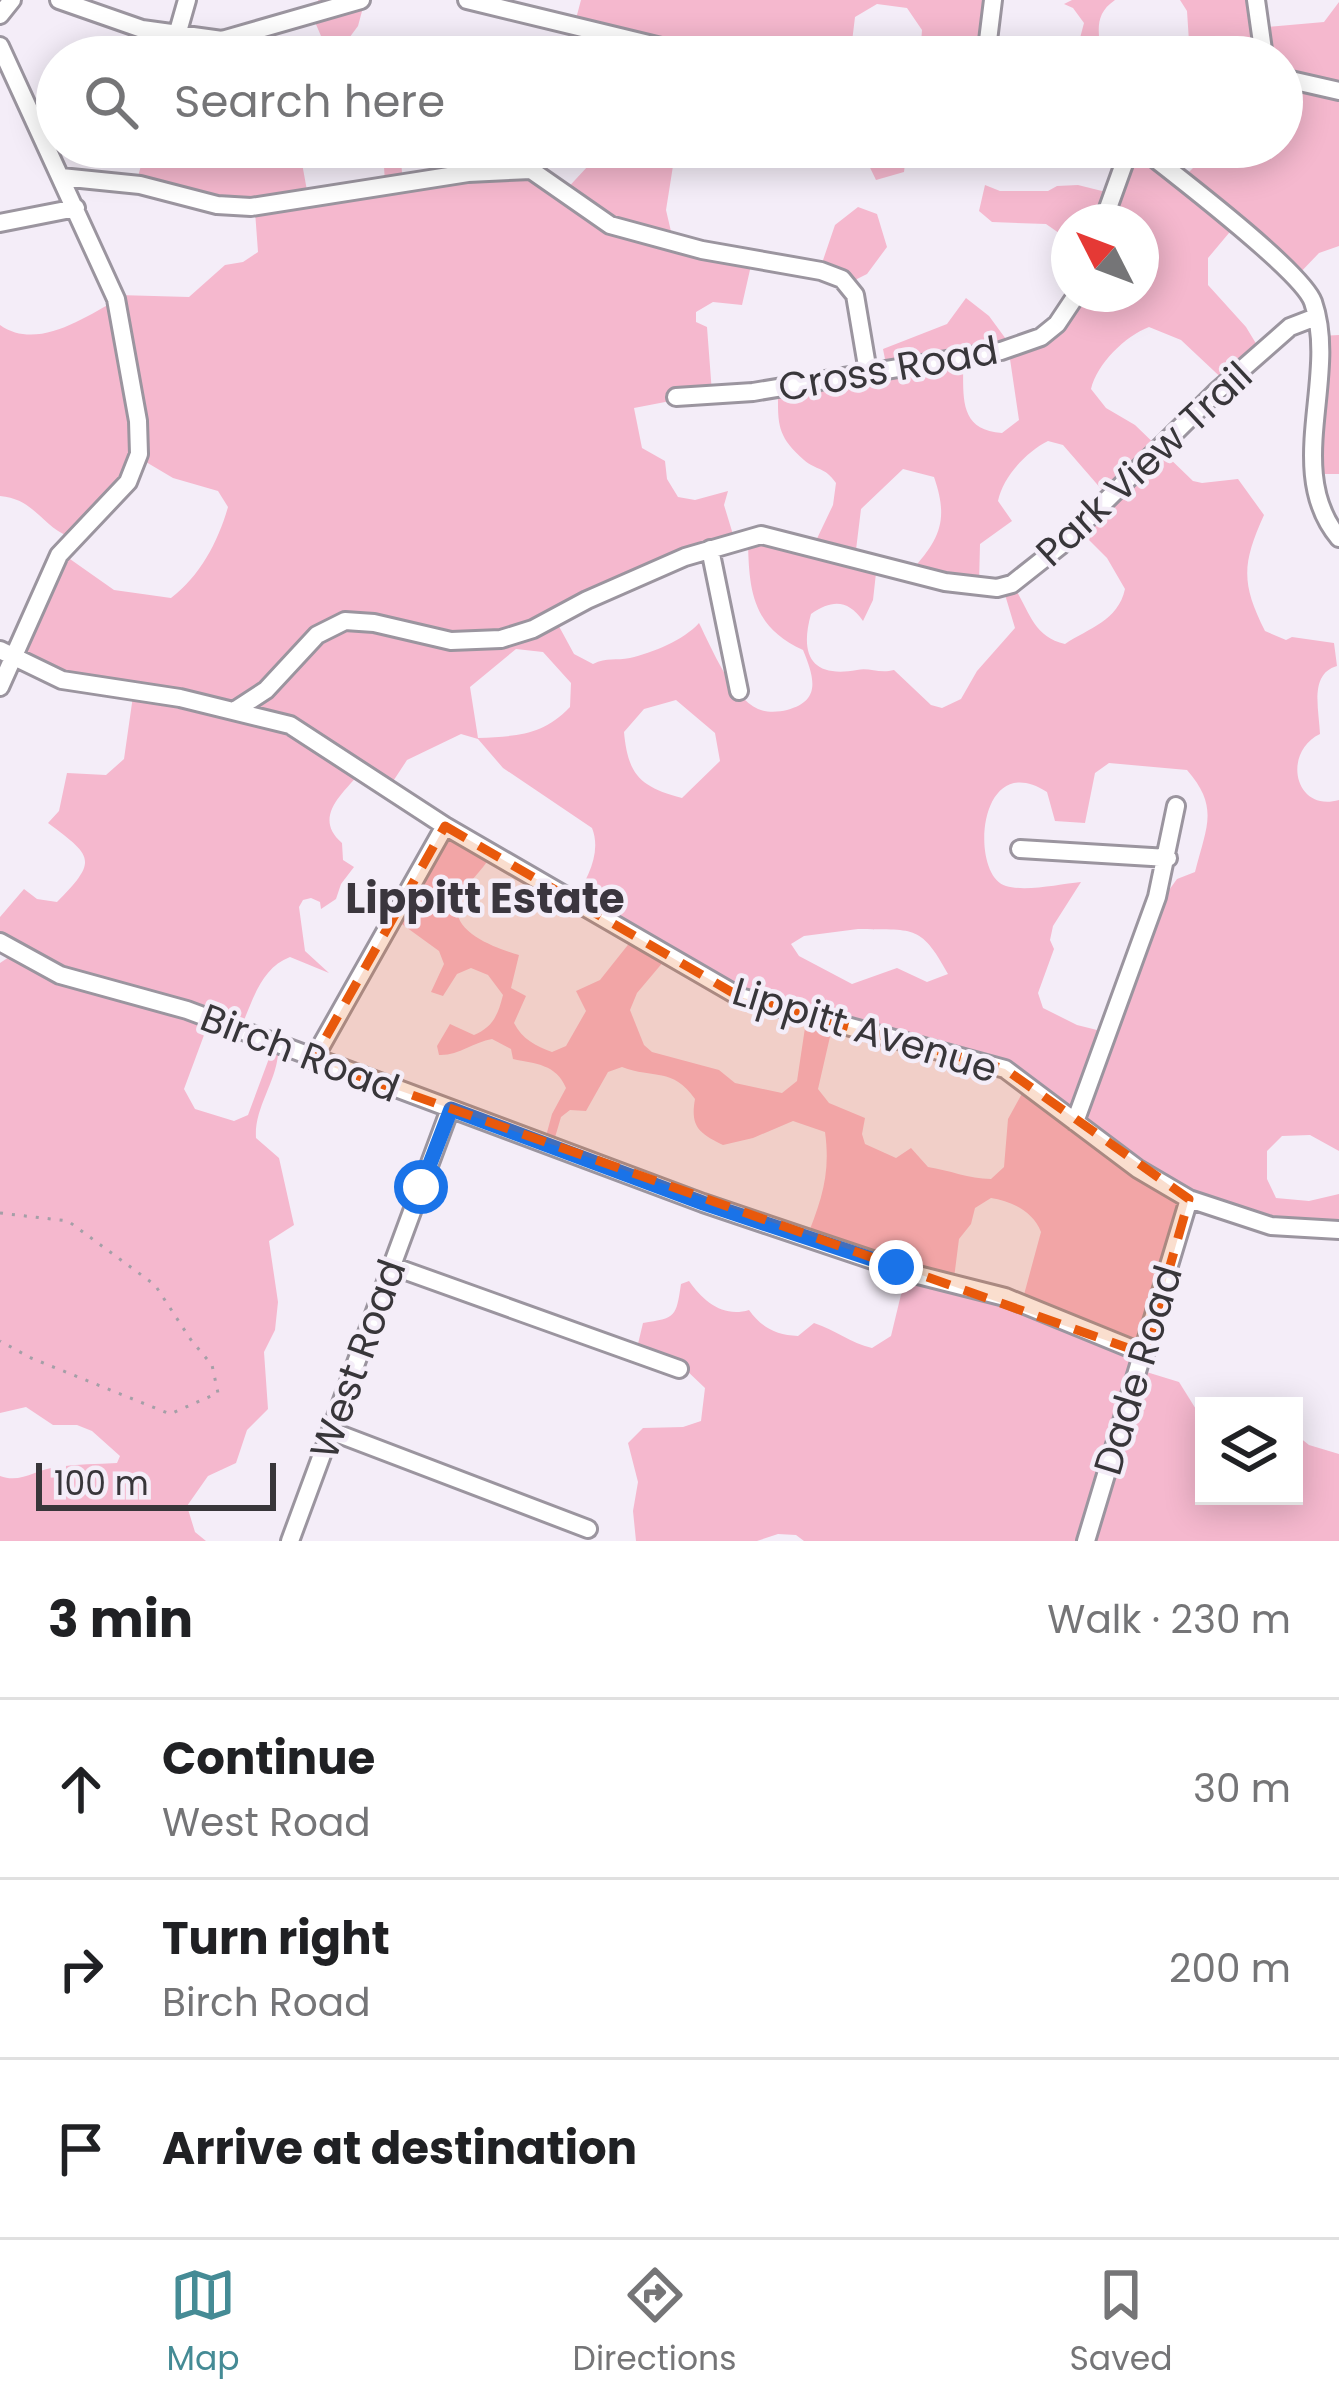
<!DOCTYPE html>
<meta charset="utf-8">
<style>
:root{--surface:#fff;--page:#f2f2f2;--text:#202124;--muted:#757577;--line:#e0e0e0;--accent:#458b95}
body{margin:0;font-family:Poppins,sans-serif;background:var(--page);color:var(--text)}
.controls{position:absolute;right:36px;bottom:36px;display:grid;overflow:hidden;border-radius:0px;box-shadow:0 6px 30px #0003}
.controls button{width:108px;height:108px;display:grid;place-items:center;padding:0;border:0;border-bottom:3px solid var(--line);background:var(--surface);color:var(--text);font:60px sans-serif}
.compass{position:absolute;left:1051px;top:204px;width:108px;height:108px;border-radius:50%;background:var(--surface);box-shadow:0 6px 30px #0003;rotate:312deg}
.scale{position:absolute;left:36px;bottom:30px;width:240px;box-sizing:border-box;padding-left:12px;border:6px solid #38363a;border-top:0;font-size:33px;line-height:42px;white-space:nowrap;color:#38363a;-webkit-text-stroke:9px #f4edf8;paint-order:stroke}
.stop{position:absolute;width:36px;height:36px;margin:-27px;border:9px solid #1a73e8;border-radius:50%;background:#fff}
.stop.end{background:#1a73e8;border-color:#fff;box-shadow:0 3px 12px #0008}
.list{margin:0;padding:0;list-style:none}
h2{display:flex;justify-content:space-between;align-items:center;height:156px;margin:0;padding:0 48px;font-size:51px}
h2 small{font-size:39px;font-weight:400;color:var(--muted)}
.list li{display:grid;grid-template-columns:78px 1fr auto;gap:36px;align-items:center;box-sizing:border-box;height:180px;padding:0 48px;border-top:3px solid var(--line)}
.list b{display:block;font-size:45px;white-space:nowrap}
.list p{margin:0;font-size:39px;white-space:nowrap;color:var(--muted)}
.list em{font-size:39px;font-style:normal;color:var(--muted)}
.icon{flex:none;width:66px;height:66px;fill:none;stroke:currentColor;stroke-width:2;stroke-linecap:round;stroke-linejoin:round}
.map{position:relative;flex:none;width:1339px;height:1541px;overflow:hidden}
.search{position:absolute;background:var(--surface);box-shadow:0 6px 30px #0003;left:36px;right:36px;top:36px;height:132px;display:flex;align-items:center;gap:30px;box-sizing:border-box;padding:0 42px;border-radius:66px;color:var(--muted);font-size:45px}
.sheet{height:696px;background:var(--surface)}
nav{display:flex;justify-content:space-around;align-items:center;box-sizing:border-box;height:168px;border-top:3px solid var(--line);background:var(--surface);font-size:33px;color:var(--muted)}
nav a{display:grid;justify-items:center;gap:6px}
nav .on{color:var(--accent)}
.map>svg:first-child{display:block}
.green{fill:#f5b8ce;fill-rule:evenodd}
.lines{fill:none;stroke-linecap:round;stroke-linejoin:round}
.minor-casing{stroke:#9b959f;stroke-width:22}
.path{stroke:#a49fa7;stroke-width:3;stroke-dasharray:3 9;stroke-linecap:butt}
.minor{stroke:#fff;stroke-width:16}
.route{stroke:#1a73e8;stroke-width:15}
.marked{fill:#e8590c;fill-opacity:0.2;stroke:#e8590c;stroke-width:9;stroke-dasharray:24 15;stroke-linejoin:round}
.labels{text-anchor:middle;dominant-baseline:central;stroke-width:9;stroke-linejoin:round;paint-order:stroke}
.street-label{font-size:39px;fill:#38363a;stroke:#f4edf8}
.neighbourhood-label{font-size:42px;font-weight:bold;fill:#3b363e;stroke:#f4edf8}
</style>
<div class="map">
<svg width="1339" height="1541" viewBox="0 0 1339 1541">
<rect width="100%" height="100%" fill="#f4edf8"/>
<!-- green -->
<path class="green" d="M318,0h47l-7,26 -23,31h-5l-15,-35 8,-10z
M581,0h416l-6,57h-71l2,-27 -15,-22 -30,-4 -22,13 -4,33 5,7h-244l4,-14 -43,-13z
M1072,0h43c-22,15 -16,32 -14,57h-26l9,-34 -11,-15 -9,-4z
M1180,0h80l6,27 58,-5 15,-20v244l-20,7 -23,24 -62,-50 -26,31v27l38,42 17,28 -33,31 -49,-46 -32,-13c-24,9 -52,37 -58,62l15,19 29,17 58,56 9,2 36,-4 26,36c-22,49 -23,68 1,116l21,9 6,-3 42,6 3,23c-28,8 -18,43 -17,68 -38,18 -26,79 19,66v351l-29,-16 -28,1 -15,15v28l9,19 33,3 30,-7v38l-145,-28 -54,166 39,12 25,40v74h90v-63l15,12 30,9v87h-535l-8,-6 -18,-1 -21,7h-121l-3,-30 5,-29 -10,-39 15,-15 40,-1 18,-6 4,-33 -21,-20 -47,-20 6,-25c33,-5 33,-6 38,-39l8,-3c14,20 34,37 60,29 13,18 27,25 49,26l16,-13c22,7 36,20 58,25l19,-12 14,-58 -100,-36c16,-40 26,-67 20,-110l-32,-11 -40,17 -30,7c-24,-12 -33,-18 -28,-46 -22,-32 -42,-20 -73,-32l-14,5 -22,39 -16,-1 -9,7 -10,34 -5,2 -4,-2 10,-37 14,-26c-10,-24 -30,-24 -53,-29l-2,-10 -19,-10c-18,3 -34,17 -53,16l-2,-9 13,-22 24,11c19,-8 24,-20 29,-40l-15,-20 -17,-7 -14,6 -14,22 -12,-4 13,-28 -5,-13 -40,-29 50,-89 41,24c-8,14 -22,25 -29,38 -19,35 35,53 58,60l-8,33 15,8 -12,27c8,16 22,23 38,29l14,-6 20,-35 -10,-20 24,-11 31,-39 -57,-40c13,-22 28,-48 18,-73l-89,-60 -25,-29 -17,-5 -54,26 -19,29 -28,-16c-19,22 -47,45 -18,70l1,17 11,7 -13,17 -5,15 -15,10 -1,-7 -9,-4 -8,2 -4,7 6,44 24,22 -39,-16c-32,12 -39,51 -53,79l-30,-9 -23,62 11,20 39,12 14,-6 23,-62 7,2c-3,29 -24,54 -22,83l23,20 15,67 -25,16 9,61 -3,28 -11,22 4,57 -21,21 -11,33 -28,13 -21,30 8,26 11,9h-206v-65c21,8 36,-7 57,-9 20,-3 40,-3 60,-4l3,-7 -28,-25 -15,-6h-24l-27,-18 -26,6v-450l12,-8 -12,-13v-25l24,-28 13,10 20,3c42,-42 35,-46 -9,-79l11,-12 8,-38 39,2 18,-16 9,-63 -117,-35 -16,37v-47l12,7 48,-106 54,38 57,8c29,-22 47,-56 57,-91l-10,-16 -45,-13 -27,-16 -76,75c-29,-11 -35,-38 -70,-41v-171c37,26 83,-7 117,-25l1,-5 71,2 36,-32 18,-3 15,-10 -3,-41 -119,-27 10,-37h153l9,49 77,-11 -2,-38h17l3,38 123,-12 37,20 25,-27 8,-19h80l-10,63 7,30 79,21 -10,44 -29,-3 -17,10v10l11,5 5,66 -78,15 8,40 23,13 2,18 11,18 17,3 33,-9 -4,14 11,36 -180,78 19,35 19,10c14,-7 23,-3 37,-6 22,-5 54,-18 69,-35 13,26 32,73 59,86 9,4 21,3 29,1 35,-9 27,-33 16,-60 -50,-23 -54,-58 -55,-108l65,5 20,-42 3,-22c-12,-17 -19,-12 -32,-23 -28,-25 -26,-36 -26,-72l109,-19 -4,-20 64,-25 19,-26 23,18 25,34 66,-56h61v-72h-72v18l-23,-16 -54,-2 -13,-11 6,-26 15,6h48l9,-5 21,-1 36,9 22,-47h19l30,29 22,-22 22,2 12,-9h41v-90h-92l-3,-46zM1013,352l-3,7 9,61 -17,13c-45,-3 -38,-38 -39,-74zM1048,441l15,4 46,53 -27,35 25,25 18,31c-7,32 -36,39 -60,55 -30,-7 -35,-30 -49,-54l-13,-2 12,40 -38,43 -16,28 -19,9 -11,-3 -37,-35c-15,4 -25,-3 -37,0 -44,8 -58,-13 -46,-56 22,-15 37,-14 52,7l10,-21 3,-27 -21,-15 6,-49 42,-40 31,8c15,43 6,62 -23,94l68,13 1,-40 32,-23 -14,-20c5,-24 28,-49 50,-60zM516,649l27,3 28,31 -1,24c-28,29 -53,29 -92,31l-8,-51zM676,700l39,33 5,28 -38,37c-41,-11 -54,-22 -58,-66l20,-23zM1109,763l78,7c33,38 19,57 8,102l-18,7 -13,18 -55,136 -32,-8 -34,-17 -5,-15 16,-44 -4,-9 3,-14 28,-44c-21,2 -55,10 -75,4 -37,-10 -29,-139 41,-94l8,29 30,2 10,-50zM858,929c54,2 62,-7 90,45l-21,8 -30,-14 -45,16 -53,-28 -8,-12 13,-8zM664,961l142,60 -9,60 -15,12 -47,-10 -16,-13 -67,-18 -8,-7 -14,-35 7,-17zM832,1028l175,46 18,14 -17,31 -4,48 -13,12c-22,0 -42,-9 -63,-12l-17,-19 -15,10 -31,-14 -3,-10 3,-16 -36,-15 -11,-14zM991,1198c20,3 42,13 50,34l-19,70 -69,-16 6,-47 12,-15 4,-16z
M154,35l86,5 3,17h-91z
M860,147h47l-3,25 -28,8z
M858,207l19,7 10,33 -20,27 -20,10 -27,-15 15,-44z
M1339,335v139h-20l1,-138z"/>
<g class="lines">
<defs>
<path id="minor" d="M59,0l83,29 80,11 139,-40
M467,0l194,47 64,10
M1256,0l8,57
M0,15l12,-15
M177,35l10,-35
M0,46l116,253 22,122 1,33 -11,28 -69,73 -59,132
M986,57l7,-57
M1282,78l57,13
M1140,147c33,26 162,124 173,155 26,75 -30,169 26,236
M61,177l79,8 77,20 34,2 217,-34 63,-3 79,55 92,25 119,21 21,8 13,16 13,77
M1103,222l27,-75
M0,223l76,-15
M676,397l77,-5 248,-41 40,-14 16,-13 20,-30
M710,549l29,142
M0,650l62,30 118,18 110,27 155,101 295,171 265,72 133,100 51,30 82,27 68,4
M237,709l29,-19 51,-55 28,-14 29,2 77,18 50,-2 32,-10 54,-29 98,-43 76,-22 184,47 52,6 15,-4 48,-38 156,-154 74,-65 26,-10
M1020,849l148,9
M0,942l60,33 127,35 516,193 211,71 91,23 140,57
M313,1060l132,-234
M1075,1122l82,-225 19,-91
M392,1266l287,103
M331,1431l257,98
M290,1541l160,-432
M1086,1541l103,-342"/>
</defs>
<!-- minor casing -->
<use href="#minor" class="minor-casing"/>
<!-- path -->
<path class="path" d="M0,1213l68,8 87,64 36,55 21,25 6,28 -48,21 -139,-56 -31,-17"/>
<!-- minor -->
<use href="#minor" class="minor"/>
</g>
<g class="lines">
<!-- route -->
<path class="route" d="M421,1187l30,-78 252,94 193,64"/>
</g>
<!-- marked area -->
<path class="marked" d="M445,826l295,171 265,72 184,130 -44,155 -832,-294z"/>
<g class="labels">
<!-- street labels -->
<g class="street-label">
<text transform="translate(888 369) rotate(-10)">Cross Road</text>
<text transform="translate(1144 464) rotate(-43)">Park View Trail</text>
<text transform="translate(865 1030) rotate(17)">Lippitt Avenue</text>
<text transform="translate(300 1053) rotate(21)">Birch Road</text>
<text transform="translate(358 1359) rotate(-70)">West Road</text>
<text transform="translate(1138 1370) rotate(-73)">Dade Road</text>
</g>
<!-- neighbourhood labels -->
<g class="neighbourhood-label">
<text x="485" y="898">Lippitt Estate</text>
</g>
</g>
</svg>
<div class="controls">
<button><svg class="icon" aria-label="layers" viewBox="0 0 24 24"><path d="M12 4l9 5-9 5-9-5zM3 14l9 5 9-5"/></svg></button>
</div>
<svg class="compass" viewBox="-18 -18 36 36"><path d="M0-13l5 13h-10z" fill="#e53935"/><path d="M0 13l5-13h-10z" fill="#757577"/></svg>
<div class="scale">100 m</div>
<div class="stop" style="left:421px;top:1187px"></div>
<div class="stop end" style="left:896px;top:1267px"></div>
<div class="search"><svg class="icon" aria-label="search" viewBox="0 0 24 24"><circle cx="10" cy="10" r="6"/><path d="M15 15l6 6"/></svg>Search here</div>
</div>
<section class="sheet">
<h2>3 min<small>Walk · 230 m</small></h2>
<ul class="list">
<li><svg class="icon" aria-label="ahead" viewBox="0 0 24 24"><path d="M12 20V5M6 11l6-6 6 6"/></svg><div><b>Continue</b><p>West Road</p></div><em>30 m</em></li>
<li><svg class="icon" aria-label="right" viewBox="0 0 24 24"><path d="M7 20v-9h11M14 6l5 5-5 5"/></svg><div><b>Turn right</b><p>Birch Road</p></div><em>200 m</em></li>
<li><svg class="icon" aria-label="arrive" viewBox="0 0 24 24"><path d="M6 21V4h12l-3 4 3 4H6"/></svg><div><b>Arrive at destination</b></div></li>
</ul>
</section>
<nav>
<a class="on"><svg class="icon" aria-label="map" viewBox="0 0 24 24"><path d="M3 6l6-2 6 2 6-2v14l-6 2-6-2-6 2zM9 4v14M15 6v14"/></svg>Map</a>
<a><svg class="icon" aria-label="directions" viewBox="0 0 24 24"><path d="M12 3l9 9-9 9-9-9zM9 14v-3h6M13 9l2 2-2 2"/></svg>Directions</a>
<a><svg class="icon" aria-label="saved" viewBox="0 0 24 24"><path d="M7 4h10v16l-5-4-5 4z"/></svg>Saved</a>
</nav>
